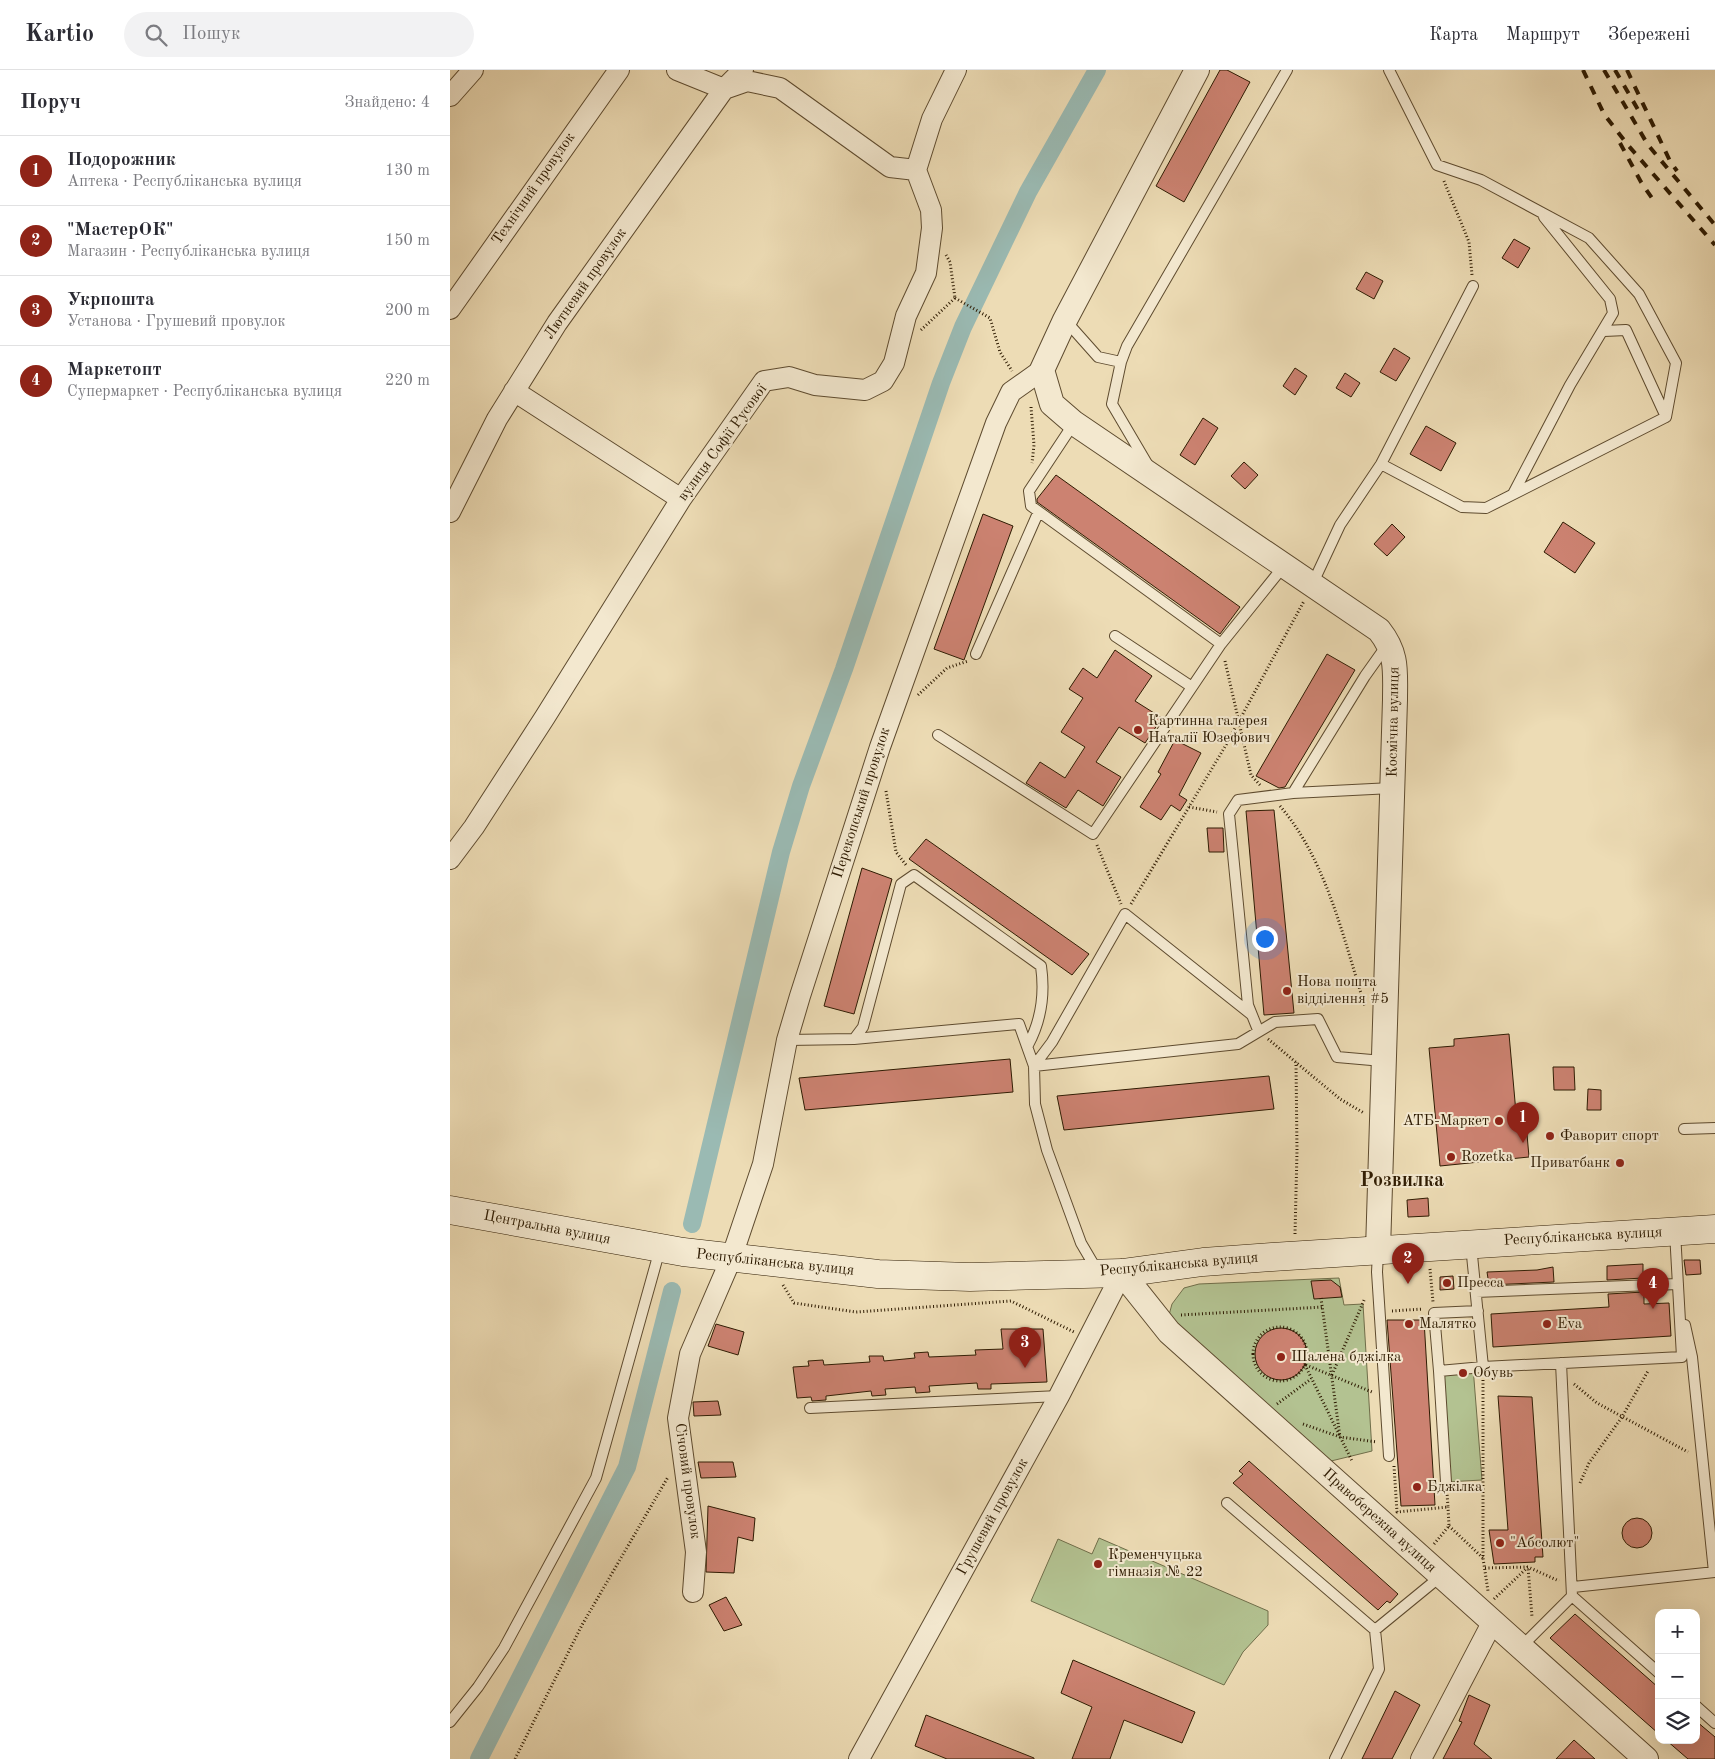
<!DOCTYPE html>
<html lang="uk">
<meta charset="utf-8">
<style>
:root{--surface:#fff;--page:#f2f2f3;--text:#2b2b33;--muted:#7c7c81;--line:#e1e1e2;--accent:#8f2418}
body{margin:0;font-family:"Old Standard TT",serif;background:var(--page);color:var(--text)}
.controls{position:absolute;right:15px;bottom:15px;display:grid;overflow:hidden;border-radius:10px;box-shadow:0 5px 20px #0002}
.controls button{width:45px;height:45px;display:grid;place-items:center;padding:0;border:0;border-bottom:1px solid var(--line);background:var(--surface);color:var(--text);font:25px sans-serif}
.you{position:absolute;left:814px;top:868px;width:18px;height:18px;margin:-12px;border:4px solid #fff;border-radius:50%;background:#1a73e8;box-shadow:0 0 0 8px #1a73e833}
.badge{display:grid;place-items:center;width:32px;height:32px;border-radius:50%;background:var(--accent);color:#fff;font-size:16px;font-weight:700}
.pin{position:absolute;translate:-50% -41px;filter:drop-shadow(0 1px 2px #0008)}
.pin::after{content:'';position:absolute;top:26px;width:18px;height:15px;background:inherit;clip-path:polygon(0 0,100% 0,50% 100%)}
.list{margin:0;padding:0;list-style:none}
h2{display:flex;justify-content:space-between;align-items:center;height:65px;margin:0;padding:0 20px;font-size:21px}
h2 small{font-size:16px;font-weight:400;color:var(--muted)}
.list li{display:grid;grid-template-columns:32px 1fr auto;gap:15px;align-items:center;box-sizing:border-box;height:70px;padding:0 20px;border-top:1px solid var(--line)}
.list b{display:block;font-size:19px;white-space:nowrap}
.list p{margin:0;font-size:16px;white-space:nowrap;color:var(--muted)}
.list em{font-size:16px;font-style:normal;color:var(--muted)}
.icon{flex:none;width:28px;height:28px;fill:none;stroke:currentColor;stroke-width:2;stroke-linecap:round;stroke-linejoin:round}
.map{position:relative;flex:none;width:1265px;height:1689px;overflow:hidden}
header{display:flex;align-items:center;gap:30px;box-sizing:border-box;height:70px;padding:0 25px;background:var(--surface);border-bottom:1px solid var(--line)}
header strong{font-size:24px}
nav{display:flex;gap:28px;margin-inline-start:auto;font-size:18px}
.search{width:350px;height:45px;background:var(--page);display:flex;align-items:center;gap:12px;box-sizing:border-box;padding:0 18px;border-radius:28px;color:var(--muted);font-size:19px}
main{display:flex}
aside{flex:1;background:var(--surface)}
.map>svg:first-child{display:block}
.green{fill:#b3c291;stroke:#706e4a}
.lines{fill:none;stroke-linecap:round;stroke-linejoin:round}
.canal{stroke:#9abab3;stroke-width:18}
.building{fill:#cc8271;stroke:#2e1b02}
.service-casing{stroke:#5e4b2f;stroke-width:12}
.minor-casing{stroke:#5e4b2f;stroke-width:22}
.tertiary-casing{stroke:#5e4b2f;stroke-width:26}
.secondary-casing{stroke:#2e1b02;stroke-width:29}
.path{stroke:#2e1b02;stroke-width:3;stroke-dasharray:1 2.5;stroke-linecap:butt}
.service{stroke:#f3e8cf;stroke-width:10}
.minor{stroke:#f3e8cf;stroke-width:20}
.tertiary{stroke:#f3e8cf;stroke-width:24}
.secondary{stroke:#f3e8cf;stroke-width:28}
.rail{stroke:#2e1b02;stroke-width:4;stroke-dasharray:9 9;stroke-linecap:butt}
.poi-dot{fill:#8f2418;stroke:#f3e8cf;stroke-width:2}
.labels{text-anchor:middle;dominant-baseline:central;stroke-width:4;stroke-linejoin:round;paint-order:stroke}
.street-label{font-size:15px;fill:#2e1b02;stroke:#f3e8cf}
.poi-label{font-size:15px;fill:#2e1b02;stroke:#f3e8cf;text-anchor:start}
.district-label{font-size:20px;font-weight:bold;fill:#2e1b02;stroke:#f3e8cf}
</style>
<header>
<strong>Kartio</strong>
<div class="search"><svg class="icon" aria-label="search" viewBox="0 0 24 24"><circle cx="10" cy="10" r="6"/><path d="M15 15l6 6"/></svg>Пошук</div>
<nav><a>Карта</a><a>Маршрут</a><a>Збережені</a></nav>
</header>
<main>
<aside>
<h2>Поруч<small>Знайдено: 4</small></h2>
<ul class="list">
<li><span class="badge">1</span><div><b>Подорожник</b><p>Аптека · Республіканська вулиця</p></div><em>130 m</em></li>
<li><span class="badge">2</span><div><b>&quot;МастерОК&quot;</b><p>Магазин · Республіканська вулиця</p></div><em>150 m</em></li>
<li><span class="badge">3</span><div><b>Укрпошта</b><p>Установа · Грушевий провулок</p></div><em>200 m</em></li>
<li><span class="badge">4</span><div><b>Маркетопт</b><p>Супермаркет · Республіканська вулиця</p></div><em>220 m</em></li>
</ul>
</aside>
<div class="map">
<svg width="1265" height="1689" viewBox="0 0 1265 1689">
<rect width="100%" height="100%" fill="#eddcb5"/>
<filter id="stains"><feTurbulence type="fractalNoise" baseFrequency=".004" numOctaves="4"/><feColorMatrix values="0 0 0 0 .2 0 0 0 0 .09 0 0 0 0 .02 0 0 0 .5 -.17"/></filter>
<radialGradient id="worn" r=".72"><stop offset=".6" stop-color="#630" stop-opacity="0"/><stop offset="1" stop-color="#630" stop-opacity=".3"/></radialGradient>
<!-- green -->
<path class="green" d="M889,1208l5,27 19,-1 9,147 -45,11 -152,-136 -6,-11 3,-11 12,-16 15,-4z
M1023,1297l9,113 -36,2 -7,-111z
M649,1468l169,73v14l-25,27 -19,33 -193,-84 27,-62 34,15z"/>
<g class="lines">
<!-- canal -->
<path class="canal" d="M242,1154l89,-372 20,-66 43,-117 97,-286 22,-56 65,-135 69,-122
M29,1689l148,-292 45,-176"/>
</g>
<!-- building -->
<path class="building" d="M770,0h7l23,12 -66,120 -28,-16z
M1064,169l16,9 -12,20 -16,-10z
M916,202l17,9 -9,18 -18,-10z
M944,278l16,10 -14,23 -16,-9z
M845,298l12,8 -12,19 -12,-9z
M895,303l15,10 -9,14 -15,-9z
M753,348l15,10 -23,37 -15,-10z
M976,356l30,17 -15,28 -31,-17z
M794,392l14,13 -13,14 -14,-13z
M606,405l184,132 -20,27 -183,-132v-3z
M533,444l30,12 -49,134 -30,-11z
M1113,452l32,21 -20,30 -31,-21z
M942,454l13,13 -18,19 -13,-12z
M665,580l37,26 -17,25 27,17 -17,25 -26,-16 -23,35 25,15 -18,29 -25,-16 -12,18 -40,-25 14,-21 25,16 20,-31 -24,-15 22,-34 -14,-9 14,-21 14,10z
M877,584l28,16 -70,117 -6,1 -23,-12z
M725,670l26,13 -22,42 8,5 -7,11 -9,-6 -10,15 -21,-13 21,-33 -3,-2z
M824,740l20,203 -30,2 -18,-204z
M757,758h16l1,24h-15z
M476,769l163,115 -17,21 -163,-116z
M412,798l30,11 -38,135 -30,-8z
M1059,964l8,90 9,-1 3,34 -89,9 -11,-118 25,-2v-7z
M560,989l3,33 -208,18 -6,-32z
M1103,997h21l1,23h-21z
M819,1006l5,33 -210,21 -7,-34z
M1138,1019l13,1v20h-14z
M978,1128l1,18 -21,1 -1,-17z
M1234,1190h16l1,14 -15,1z
M1193,1194v14l-36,2v-14z
M1103,1197l1,15 -65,3 -2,-13 50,-2z
M1003,1206l1,13 -14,1v-13z
M881,1210l9,7 2,10 -28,2 -3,-18z
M1194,1222v12l25,-1 2,33 -178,11 -2,-33 118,-7 -1,-13z
M937,1250h37l11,185 -34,1z
M266,1254l28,8 -6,23 -30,-9z
M805 1284a26 26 0 1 1 52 0a26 26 0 1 1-52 0Z
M551,1259h42l4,53 -56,2v5h-13l-1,-6 -48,3 1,6 -14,1 -1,-6 -30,2 1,6 -14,1 -1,-5 -45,5v4l-14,1 -1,-4 -14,1 -4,-31 16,-1 -1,-5 15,-1 1,5 46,-3 -1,-6h14l1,5 31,-3 -1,-5 14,-1 1,5 47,-2 -1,-5 28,-1z
M1048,1326l34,1 11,160h-8v5l-41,2 -5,-34h19z
M268,1331l3,14 -27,1 -1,-14z
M799,1391l149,133 -8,9 -3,-2 -9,9 -145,-127 10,-9 -4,-3z
M248,1392h35l3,15 -35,1z
M258,1436l47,12 -2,23 -15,-4 -4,36 -28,-1z
M1172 1463a15 15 0 1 1 30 0a15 15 0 1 1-30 0Z
M276,1527l16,28 -18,6 -15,-26z
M1125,1544l84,74v46l-109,-96z
M623,1590l122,52 -13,31 -58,-23 -14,39h-38l20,-52 -31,-14z
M945,1621l25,14 -28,54h-30z
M1019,1625l21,10 -16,39 18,15h-49l19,-37 -3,-1z
M476,1645l108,43v1h-87l-32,-13z
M1246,1651l19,16v22h-27l-22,-19h30z
M1124,1670l21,19h-39z"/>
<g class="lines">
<defs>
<path id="service" d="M616,251l32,36 23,5
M1154,261l22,-1 40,87
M624,353l-45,68 2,15 190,138 62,-77
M931,394l81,43 24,1 180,-91 10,-54 -37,-69 -50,-56 -108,-58 -44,-15 -48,-95
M699,397l-37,-63 9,-42 6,-16 160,-276
M1063,424l57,-109 43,-72 -3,-14 -66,-82
M862,515l28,-60 41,-61 92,-178
M665,566l77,51
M526,584l62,-141
M488,665l155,99 128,-190
M843,723l99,-5
M808,960l-10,-25 -19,-191 9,-14 55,-7 72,-117 22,-31
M404,969l9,-12 38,-143 13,-9 127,91c4,28 0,55 -13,79
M337,970l67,-1 165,-15 15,42 204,-22 37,-22 43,-3 19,38 46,4
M1234,1059l31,-1
M928,1183l-1,19 12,184
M648,1202l-17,-29 -34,-93 -12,-46 -1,-38 18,-24 73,-128 127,101
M1026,1222l202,-8
M1235,1255l7,32 22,215
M1033,1297l199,-10 -7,-125
M989,1301l-5,-58 44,-2
M360,1338l249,-12
M996,1412l-7,-111 44,-4 -12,-122
M777,1433l148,127 66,-54
M1123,1517l142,-15
M1122,1526l87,77
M1072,1576l50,-50 -11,-233
M1246,1636l19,17
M0,1652l28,-35 26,-39 92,-170 64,-229
M885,1689l44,-90 -4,-39"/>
<path id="minor" d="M227,0l47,19 23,-8 33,7 110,79 26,3
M0,26l23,-26
M0,239l169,-239
M64,321l167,108
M0,442l47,-93 60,-96 167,-234 19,-19
M0,789l24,-32 71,-110 136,-218 83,-118 25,-4 26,8 50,5 18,-9 11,-18 12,-47 20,-43 6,-45 -1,-18 -15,-40 16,-51 24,-49
M243,1522l3,-40 -18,-134 12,-64 41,-95 32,-95 24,-124 13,-44 80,-249 116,-324 15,-31 31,-22
M409,1689l200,-363 63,-123
M971,1689l72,-138"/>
<path id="tertiary" d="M747,0l-132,250 -23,50 10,34 22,19 305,207c19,24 16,41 16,70l-17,550
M672,1203l47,59 477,427"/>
<path id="secondary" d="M0,1140l233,42 195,22 92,3 152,-4 81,-11 69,-5 443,-28"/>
</defs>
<!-- service casing -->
<use href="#service" class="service-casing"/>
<!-- minor casing -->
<use href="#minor" class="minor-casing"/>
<!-- tertiary casing -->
<use href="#tertiary" class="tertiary-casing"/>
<!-- secondary casing -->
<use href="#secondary" class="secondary-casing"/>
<!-- path -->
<path class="path" d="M994,111l25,61 3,33
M496,185l4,7 5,36
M505,228l35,20 10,34 12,19
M471,260l34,-32
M581,337l3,38 -2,18
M775,591l26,114 9,10
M468,625l29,-27 21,-7
M436,721l10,61 10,13
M830,736c47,55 63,132 85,200
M739,737l28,5
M647,775l24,59
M681,834l95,-159 78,-144
M818,969l72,60 24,14
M845,1164l2,-83 -1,-89
M980,1199l3,33
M333,1215l11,18 62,9 155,-11 63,31
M871,1228l19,139
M942,1241l31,-2
M731,1245l142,-8
M803 1284a27 27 0 1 1 54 0a27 27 0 1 1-54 0Z
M855,1295l47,96
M856,1295l66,27
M882,1305l33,-77
M1033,1310v178l5,33
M1124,1314l23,19 91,49
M827,1334l34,-25
M853,1354l37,13 37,5
M944,1396l3,46 51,-5 -1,-14
M1130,1413l9,-20 33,-46 26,-46
M999,1456l34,32
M984,1474l15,-18 -1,-19
M1035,1498l43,-1 31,14
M1044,1529l34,-32 4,50
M65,1689l67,-134 86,-148"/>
<!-- service -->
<use href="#service" class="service"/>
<!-- minor -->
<use href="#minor" class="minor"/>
<!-- tertiary -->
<use href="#tertiary" class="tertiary"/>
<!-- secondary -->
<use href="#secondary" class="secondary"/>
<!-- rail -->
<path class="rail" d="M1133,0l21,44 23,30 88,101
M1154,0l44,75 67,80
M1165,0l25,43
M1177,0l43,91 7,10
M1170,73l21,39 15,22"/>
</g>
<!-- markers -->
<g class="poi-dot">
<circle cx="688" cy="660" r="5"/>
<circle cx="837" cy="921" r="5"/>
<circle cx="1049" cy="1051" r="5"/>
<circle cx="1100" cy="1066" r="5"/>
<circle cx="1001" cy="1087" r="5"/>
<circle cx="1170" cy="1093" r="5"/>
<circle cx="997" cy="1213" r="5"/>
<circle cx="959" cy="1254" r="5"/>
<circle cx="1097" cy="1254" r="5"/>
<circle cx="831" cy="1287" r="5"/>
<circle cx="1013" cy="1303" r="5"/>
<circle cx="967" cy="1417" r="5"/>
<circle cx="1050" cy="1473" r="5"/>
<circle cx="648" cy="1494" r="5"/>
</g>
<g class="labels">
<!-- street labels -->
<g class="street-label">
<text transform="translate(84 119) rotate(-55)">Технічний провулок</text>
<text transform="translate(136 214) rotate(-55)">Лютневий провулок</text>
<text transform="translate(273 373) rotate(-54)">вулиця Софії Русової</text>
<text transform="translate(944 652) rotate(-89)">Космічна вулиця</text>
<text transform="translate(412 733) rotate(-72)">Перекопський провулок</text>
<text transform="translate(97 1158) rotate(11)">Центральна вулиця</text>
<text transform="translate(1133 1167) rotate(-3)">Республіканська вулиця</text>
<text transform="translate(325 1193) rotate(6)">Республіканська вулиця</text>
<text transform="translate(729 1195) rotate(-5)">Республіканська вулиця</text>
<text transform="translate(237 1411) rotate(82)">Січовий провулок</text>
<text transform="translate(543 1447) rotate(-61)">Грушевий провулок</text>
<text transform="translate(929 1451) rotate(42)">Правобережна вулиця</text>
</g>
<!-- poi labels -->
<g class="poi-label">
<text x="698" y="651">Картинна галерея<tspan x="698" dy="17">Наталії Юзефович</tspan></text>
<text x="847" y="912">Нова пошта<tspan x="847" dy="17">відділення #5</tspan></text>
<text x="1039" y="1051" text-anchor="end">АТБ-Маркет</text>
<text x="1110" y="1066">Фаворит спорт</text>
<text x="1011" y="1087">Rozetka</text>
<text x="1160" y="1093" text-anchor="end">Приватбанк</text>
<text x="1007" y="1213">Пресса</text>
<text x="969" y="1254">Малятко</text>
<text x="1107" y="1254">Eva</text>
<text x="841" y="1287">Шалена бджілка</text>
<text x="1023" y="1303">Обувь</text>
<text x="977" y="1417">Бджілка</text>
<text x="1060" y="1473">"Абсолют"</text>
<text x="658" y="1485">Кременчуцька<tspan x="658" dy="17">гімназія № 22</tspan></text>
</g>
<!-- district labels -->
<g class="district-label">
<text x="952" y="1111">Розвилка</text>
</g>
</g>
<rect width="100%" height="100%" filter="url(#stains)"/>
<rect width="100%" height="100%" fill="url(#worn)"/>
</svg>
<div class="controls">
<button>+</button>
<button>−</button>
<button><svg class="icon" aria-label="layers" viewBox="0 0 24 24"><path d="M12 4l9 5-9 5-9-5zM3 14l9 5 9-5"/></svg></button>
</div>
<div class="you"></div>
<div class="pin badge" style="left:1073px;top:1073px">1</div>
<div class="pin badge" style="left:958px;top:1214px">2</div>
<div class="pin badge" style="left:575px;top:1298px">3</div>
<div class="pin badge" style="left:1203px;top:1239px">4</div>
</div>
</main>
